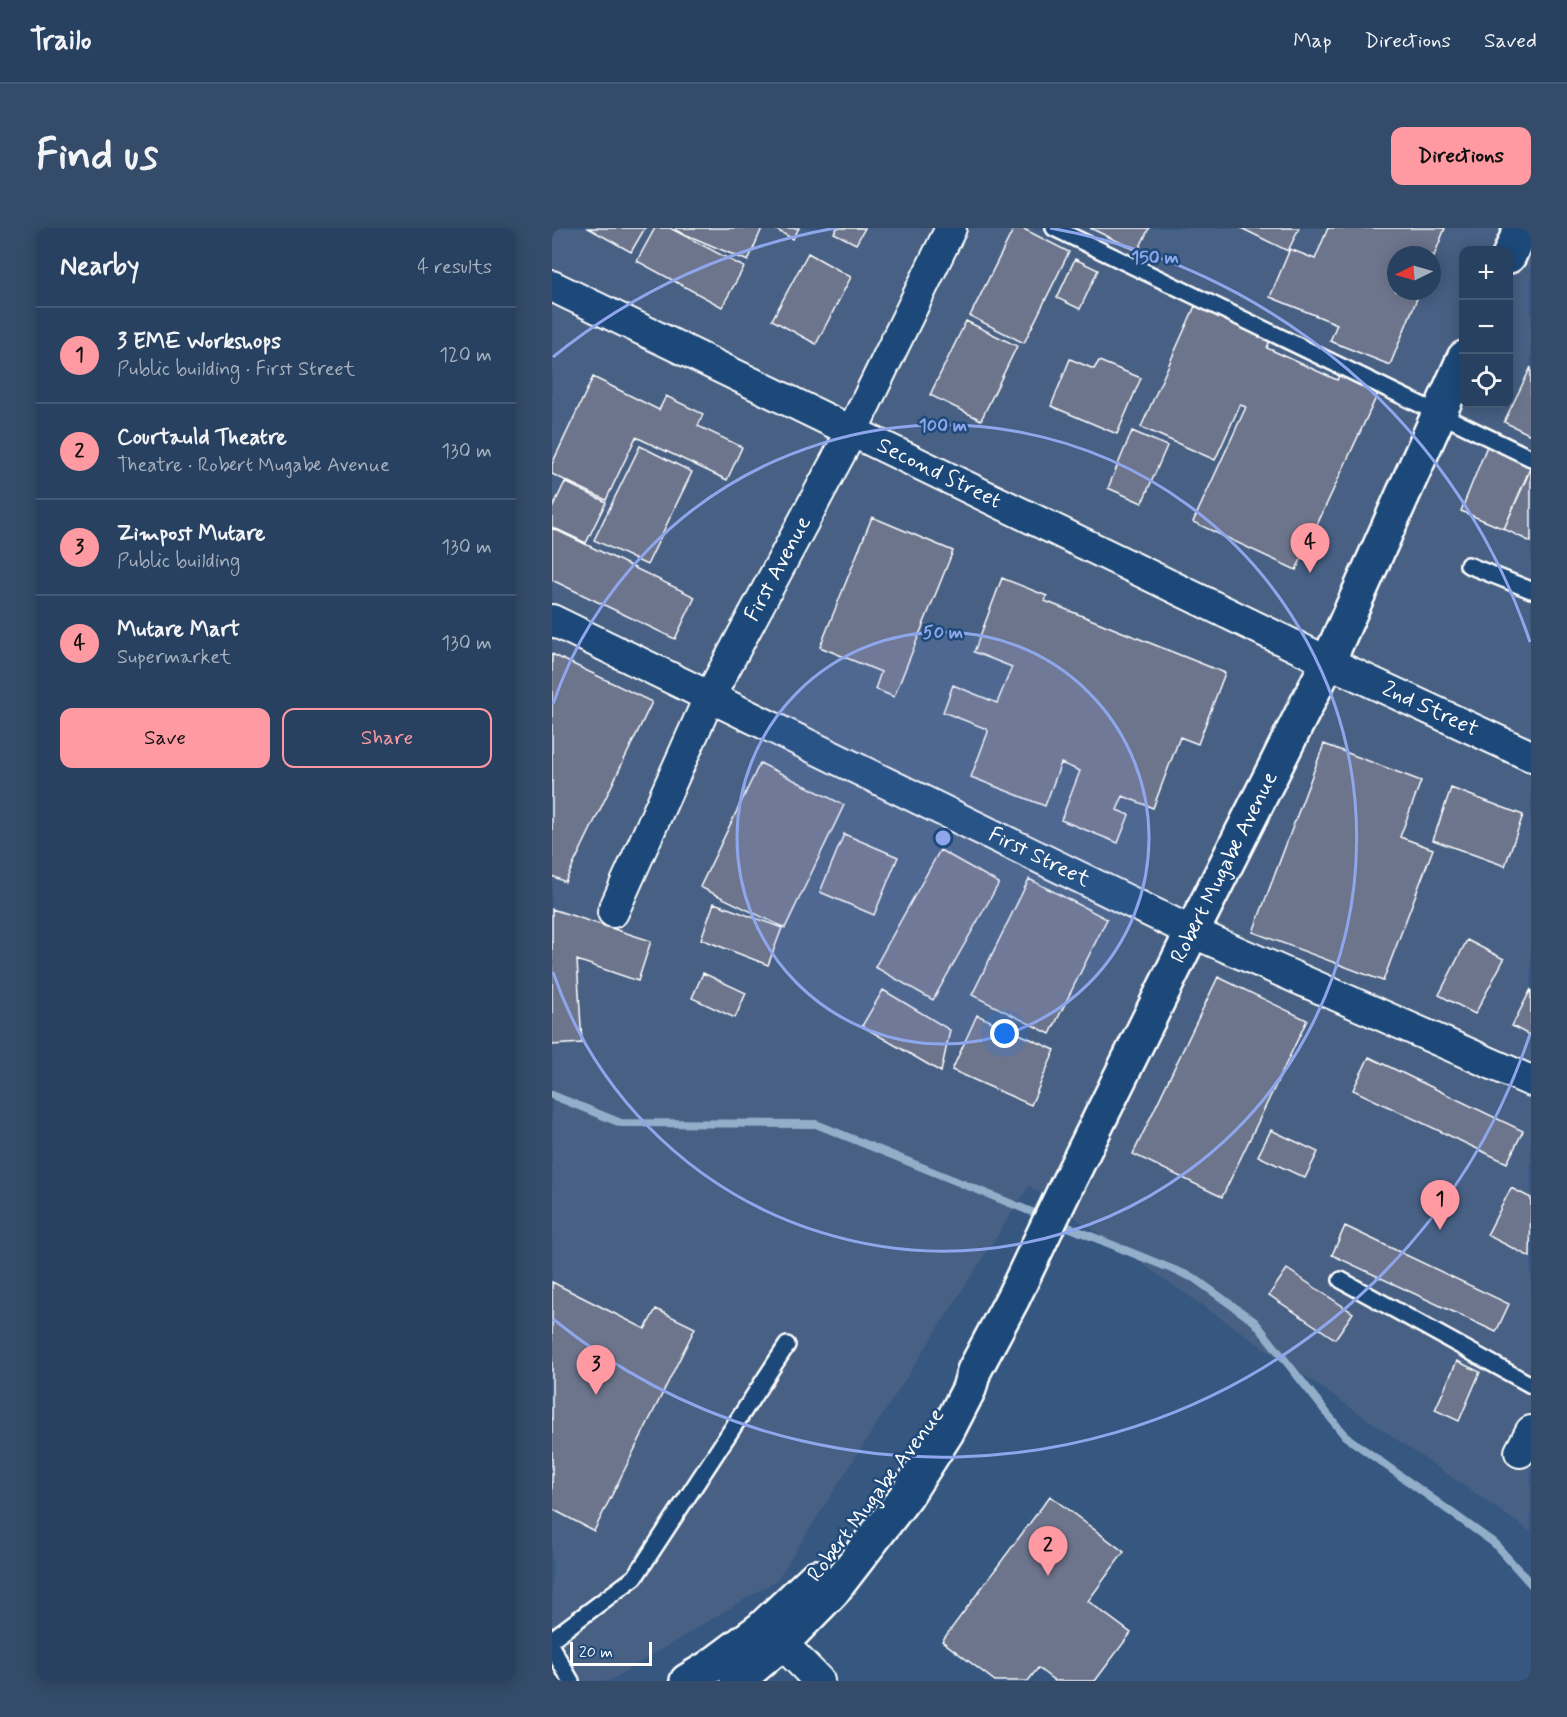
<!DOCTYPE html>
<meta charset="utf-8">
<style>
:root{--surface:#284160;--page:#344c69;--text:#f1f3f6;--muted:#a5afbd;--line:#445a75;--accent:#ff9aa2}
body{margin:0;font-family:Mynerve,sans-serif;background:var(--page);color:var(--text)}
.controls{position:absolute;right:18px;top:18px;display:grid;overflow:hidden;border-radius:12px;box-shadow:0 3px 15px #0003}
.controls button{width:54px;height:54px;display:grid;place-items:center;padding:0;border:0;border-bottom:2px solid var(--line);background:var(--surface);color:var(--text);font:30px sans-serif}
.compass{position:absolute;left:835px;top:18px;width:54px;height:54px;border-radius:50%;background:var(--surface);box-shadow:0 3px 15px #0003;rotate:265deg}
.scale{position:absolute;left:18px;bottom:15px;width:82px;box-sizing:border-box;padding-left:6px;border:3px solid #fff;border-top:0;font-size:16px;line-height:21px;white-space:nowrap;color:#fff;-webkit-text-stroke:4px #1f4a7a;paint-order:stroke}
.you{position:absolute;left:453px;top:806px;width:21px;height:21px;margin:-15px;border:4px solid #fff;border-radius:50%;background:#1a73e8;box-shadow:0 0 0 9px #1a73e833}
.badge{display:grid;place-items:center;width:39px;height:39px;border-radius:50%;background:var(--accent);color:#111;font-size:20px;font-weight:700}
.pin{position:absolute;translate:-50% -50px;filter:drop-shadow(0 2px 3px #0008)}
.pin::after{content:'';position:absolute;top:32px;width:21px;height:18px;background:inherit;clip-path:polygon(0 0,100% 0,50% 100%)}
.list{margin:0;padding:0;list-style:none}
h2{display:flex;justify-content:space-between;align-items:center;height:78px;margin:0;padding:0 24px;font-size:26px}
h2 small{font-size:20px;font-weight:400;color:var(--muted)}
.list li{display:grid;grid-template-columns:39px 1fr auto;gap:18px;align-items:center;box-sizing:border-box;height:96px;padding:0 24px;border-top:2px solid var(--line)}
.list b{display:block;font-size:22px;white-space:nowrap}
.list p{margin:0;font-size:20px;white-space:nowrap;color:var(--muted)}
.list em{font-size:20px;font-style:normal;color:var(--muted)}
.actions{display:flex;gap:12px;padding:18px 24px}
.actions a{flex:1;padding:14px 0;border:2px solid var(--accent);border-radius:12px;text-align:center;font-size:21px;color:var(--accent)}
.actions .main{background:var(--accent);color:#111}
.icon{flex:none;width:33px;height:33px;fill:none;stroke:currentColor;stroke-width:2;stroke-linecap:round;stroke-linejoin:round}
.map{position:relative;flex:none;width:979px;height:1453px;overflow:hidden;border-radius:12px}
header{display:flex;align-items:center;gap:36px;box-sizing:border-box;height:84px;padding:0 30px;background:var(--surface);border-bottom:2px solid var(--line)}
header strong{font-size:28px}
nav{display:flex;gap:33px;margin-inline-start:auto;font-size:21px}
.intro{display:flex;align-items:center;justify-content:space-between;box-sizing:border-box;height:144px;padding:0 36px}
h1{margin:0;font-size:42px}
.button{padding:15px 27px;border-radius:12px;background:var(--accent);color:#111;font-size:21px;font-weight:700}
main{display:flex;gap:36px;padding:0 36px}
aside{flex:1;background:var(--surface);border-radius:12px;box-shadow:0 3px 15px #0003}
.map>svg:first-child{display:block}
.built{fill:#466084;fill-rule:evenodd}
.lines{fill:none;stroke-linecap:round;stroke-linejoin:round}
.stream{stroke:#92aec9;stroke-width:8}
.building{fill:#6d758d;stroke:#fff;stroke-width:1.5}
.service-casing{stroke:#fff;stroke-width:20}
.minor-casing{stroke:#fff;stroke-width:34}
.trunk-casing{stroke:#fff;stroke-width:38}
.service{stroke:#1f4a7a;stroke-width:15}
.minor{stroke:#1f4a7a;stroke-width:30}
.trunk{stroke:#1f4a7a;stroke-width:33}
.ring{fill:none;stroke:#8ea6ec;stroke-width:3}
.labels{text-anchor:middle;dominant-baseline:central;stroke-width:5;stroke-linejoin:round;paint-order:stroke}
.street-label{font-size:22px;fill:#fff;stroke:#1f4a7a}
.centre{fill:#8ea6ec;stroke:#1f4a7a;stroke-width:3}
.ring-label{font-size:18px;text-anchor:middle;font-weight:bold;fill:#8ea6ec;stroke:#1f4a7a;stroke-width:5;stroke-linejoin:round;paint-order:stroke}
</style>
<header>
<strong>Trailo</strong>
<nav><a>Map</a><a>Directions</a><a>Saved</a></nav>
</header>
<div class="intro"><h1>Find us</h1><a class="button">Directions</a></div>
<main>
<aside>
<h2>Nearby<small>4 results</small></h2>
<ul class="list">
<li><span class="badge">1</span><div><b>3 EME Workshops</b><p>Public building · First Street</p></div><em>120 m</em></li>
<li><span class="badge">2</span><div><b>Courtauld Theatre</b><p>Theatre · Robert Mugabe Avenue</p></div><em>130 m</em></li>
<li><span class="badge">3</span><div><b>Zimpost Mutare</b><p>Public building</p></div><em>130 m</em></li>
<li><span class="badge">4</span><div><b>Mutare Mart</b><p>Supermarket</p></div><em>130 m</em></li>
</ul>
<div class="actions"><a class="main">Save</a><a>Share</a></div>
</aside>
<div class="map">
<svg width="979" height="1453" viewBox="0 0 979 1453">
<rect width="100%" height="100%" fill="#365780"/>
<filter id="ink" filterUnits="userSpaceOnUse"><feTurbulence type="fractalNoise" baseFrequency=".0167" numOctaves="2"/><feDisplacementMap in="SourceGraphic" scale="12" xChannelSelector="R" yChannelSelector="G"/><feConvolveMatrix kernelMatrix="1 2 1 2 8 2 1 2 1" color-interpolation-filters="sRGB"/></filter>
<g filter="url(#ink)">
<!-- built -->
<path class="built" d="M0,0h979v1304l-502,-346 -252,394 -168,101h-57zM912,22h45v154h-45zM844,27h36v36h-36z"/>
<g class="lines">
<!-- stream -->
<path class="stream" d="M0,867l69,28 195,1 228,93
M504,994l138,56 61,44 90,114 149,107 37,41"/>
</g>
<!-- building -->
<path class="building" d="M36,0h57l-14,24z
M103,0h15l74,39 -22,40 -85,-46z
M124,0h86l-14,33 -73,-31z
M221,0h26l-6,11z
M285,0h28l-9,16 -22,-11z
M462,0h8l47,24 -45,91 -54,-27z
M538,0h59l-11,23z
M689,0h58l-11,23z
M776,0h117l-13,33v-6h-36v36h24l-30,74 -60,-24 7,-17 -67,-27 20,-48 25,10z
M256,25l43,24 -35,67 -44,-24z
M523,31l23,11 -18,39 -23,-11z
M643,78l75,34 -3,8 70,32 5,-9 38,18 -84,181 -103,-48 53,-115 -6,-2 -25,55 -74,-33z
M414,93l51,25 -36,74 -51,-25z
M518,131l24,10 5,-8 42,17 -24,56 -66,-28z
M979,139v68l-27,-13z
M41,149l66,33 7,-14 37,18 -5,12 44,21 -15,33 -91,-43 -30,63 -54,-26v-10z
M580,203l35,15 -25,57 -34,-15z
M88,218l52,26 -45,93 -53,-25z
M935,218l44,20 -27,63 -43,-18z
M979,240v74l-27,-13z
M13,254l41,20 -20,41 -34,-16v-18z
M320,289l81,34 -59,146 -19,-8 6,-17 -61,-25z
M0,300l143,69 -20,42 -123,-59z
M450,350l45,18 -2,5 180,72 -27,71 -18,-7 -27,71 -30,-12 -6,14 12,5 -11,28 -57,-23 19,-49 -19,-8 -16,43 -74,-29 17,-45 -1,-3 -44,-17 10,-27 44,18 15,-36 -38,-15z
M0,426l100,48 -87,180 -13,-6z
M772,516l97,37 -21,56 33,12 -50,132 -130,-49z
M208,535l84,42 -59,123 -85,-41z
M899,560l72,27 -18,51 -72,-26z
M292,606l54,23 -24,58 -54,-23z
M388,622l59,33 -66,117 -58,-33z
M477,651l78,40 -57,115 -78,-39z
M162,675l68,25 -14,37 -67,-26z
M0,681l99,32 -13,40 -61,-21 5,83 -30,2z
M915,712l37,19 -29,55 -36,-19z
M151,745l43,20 -11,25 -43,-20z
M666,749l89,43 -85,177 -89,-43z
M979,761v47l-19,-10z
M331,762l67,40 -9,42 -79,-46z
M425,787l78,35 -24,55 -79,-35z
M817,829l154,74 -16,32 -154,-73z
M719,902l47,22 -13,26 -47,-22z
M959,960l20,10 -1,59 -43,-22z
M793,998l164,78 -13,28 -164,-77z
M735,1041l66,44 -18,26 -66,-44z
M0,1054l93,47 11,-20 39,19 -101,203 -42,-22z
M905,1133l23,11 -21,49 -24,-11z
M498,1268l74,56 -36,49 43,32 -36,48h-40l-17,-13 -10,13h-33l-53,-40z"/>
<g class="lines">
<defs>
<path id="service" d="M502,0l477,230
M916,337l63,25
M789,1052l190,105
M0,1411l83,-62 152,-232
M0,1420l19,33"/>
<g id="minor">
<path id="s1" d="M0,58l776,376 203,94"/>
<path id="s2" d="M0,392l640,312 339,149"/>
<path id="s3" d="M61,684l96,-214 143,-267 99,-203"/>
<path d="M968,1224l11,-21"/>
<path d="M209,1401l21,14 37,38"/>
</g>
<g id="trunk">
<path d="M957,28l12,-28"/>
<path d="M135,1453l23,-14 51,-38 55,-52"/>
<path id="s4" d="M185,1453l45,-38 50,-51 74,-96 41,-64 22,-43 5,-18 39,-73 55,-115 124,-251 136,-270 136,-304"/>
</g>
</defs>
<!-- service casing -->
<use href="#service" class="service-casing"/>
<!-- minor casing -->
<use href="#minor" class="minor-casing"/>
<!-- trunk casing -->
<use href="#trunk" class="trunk-casing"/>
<!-- service -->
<use href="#service" class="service"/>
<!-- minor -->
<use href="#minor" class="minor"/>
<!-- trunk -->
<use href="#trunk" class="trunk"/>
</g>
</g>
<!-- distance rings -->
<circle cx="391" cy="610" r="206" fill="#8ea6ec" fill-opacity=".12"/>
<g class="ring">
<circle cx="391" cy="610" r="206"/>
<path d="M1 476A413 413 0 1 1 1 744"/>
<path d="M978 806A619 619 0 0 1 1 1091M1 129A619 619 0 0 1 284 0M498 0A619 619 0 0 1 978 414"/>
</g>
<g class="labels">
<!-- street labels -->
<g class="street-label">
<text stroke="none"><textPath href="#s1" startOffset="430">Second Street</textPath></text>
<text stroke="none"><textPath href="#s3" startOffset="381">First Avenue</textPath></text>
<text stroke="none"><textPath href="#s1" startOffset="975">2nd Street</textPath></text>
<text stroke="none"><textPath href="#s2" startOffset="542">First Street</textPath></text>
<text stroke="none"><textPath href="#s4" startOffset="957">Robert Mugabe Avenue</textPath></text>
<text transform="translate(324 1267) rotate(-53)">Robert Mugabe Avenue</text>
</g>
</g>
<circle cx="391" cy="610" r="9" class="centre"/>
<g class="ring-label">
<text x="603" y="35">150 m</text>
<text x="391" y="203">100 m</text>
<text x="391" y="410">50 m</text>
</g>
</svg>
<div class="controls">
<button>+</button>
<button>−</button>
<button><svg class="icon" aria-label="locate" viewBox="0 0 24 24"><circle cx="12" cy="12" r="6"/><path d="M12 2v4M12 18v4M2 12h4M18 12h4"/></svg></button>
</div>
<svg class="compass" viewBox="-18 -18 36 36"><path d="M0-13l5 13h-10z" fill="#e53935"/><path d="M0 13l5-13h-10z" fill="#a5afbd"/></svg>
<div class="scale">20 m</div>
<div class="you"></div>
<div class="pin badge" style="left:888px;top:1002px">1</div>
<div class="pin badge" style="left:496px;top:1348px">2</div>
<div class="pin badge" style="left:44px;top:1167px">3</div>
<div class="pin badge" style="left:758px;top:345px">4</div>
</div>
</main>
